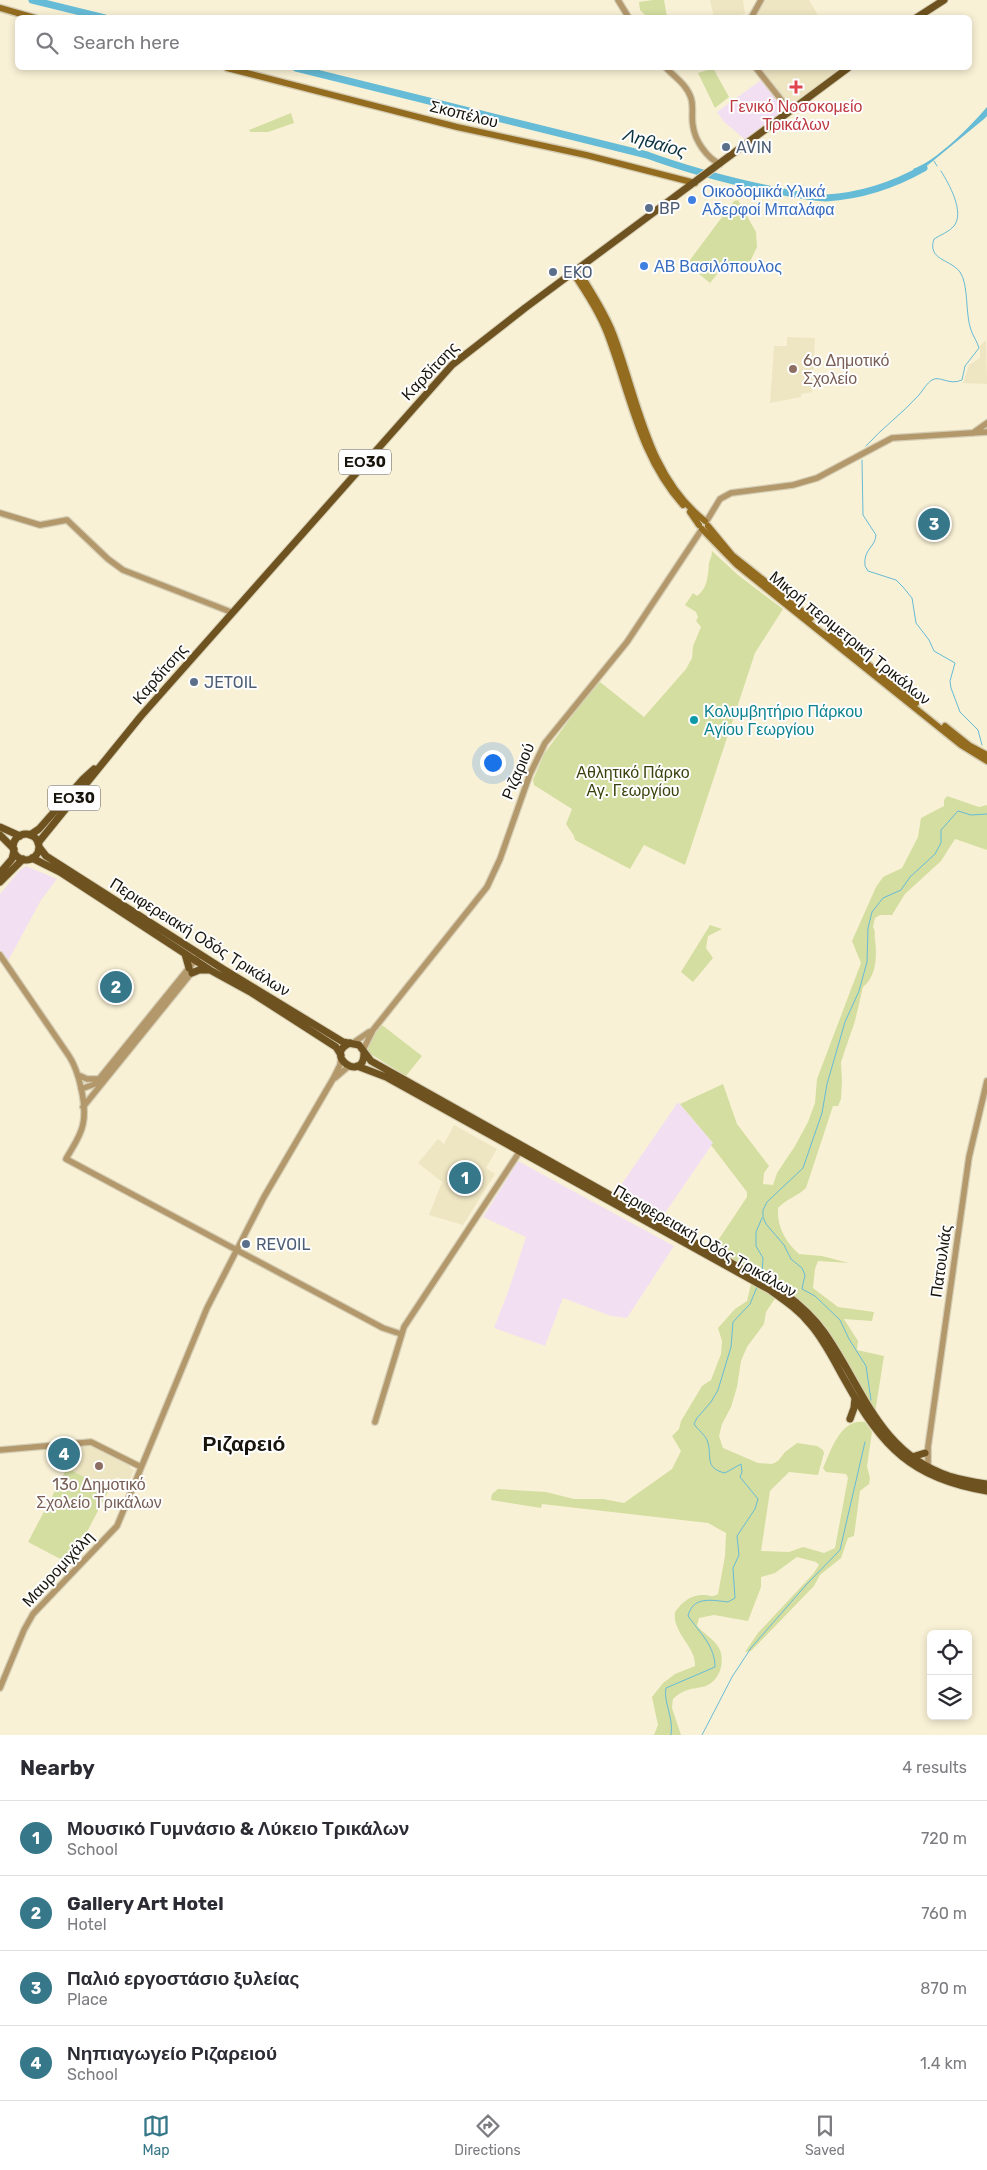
<!DOCTYPE html>
<meta charset="utf-8">
<style>
:root{--surface:#fff;--page:#f2f2f3;--text:#2b2b33;--muted:#7c7c81;--line:#e1e1e2;--accent:#367789}
body{margin:0;font-family:Rubik,sans-serif;background:var(--page);color:var(--text)}
.controls{position:absolute;right:15px;bottom:15px;display:grid;overflow:hidden;border-radius:8px;box-shadow:0 2px 8px #0003}
.controls button{width:45px;height:45px;display:grid;place-items:center;padding:0;border:0;border-bottom:1px solid var(--line);background:var(--surface);color:var(--text);font:25px sans-serif}
.you{position:absolute;left:492px;top:762px;width:18px;height:18px;margin:-12px;border:4px solid #fff;border-radius:50%;background:#1a73e8;box-shadow:0 0 0 8px #1a73e833}
.badge{display:grid;place-items:center;width:32px;height:32px;border-radius:50%;background:var(--accent);color:#fff;font-size:16px;font-weight:700}
.pin{position:absolute;translate:-50% -50%;border:2px solid #fff;box-shadow:0 1px 5px #0006}
.list{margin:0;padding:0;list-style:none}
h2{display:flex;justify-content:space-between;align-items:center;height:65px;margin:0;padding:0 20px;font-size:21px}
h2 small{font-size:16px;font-weight:400;color:var(--muted)}
.list li{display:grid;grid-template-columns:32px 1fr auto;gap:15px;align-items:center;box-sizing:border-box;height:75px;padding:0 20px;border-top:1px solid var(--line)}
.list b{display:block;font-size:19px;white-space:nowrap}
.list p{margin:0;font-size:16px;white-space:nowrap;color:var(--muted)}
.list em{font-size:16px;font-style:normal;color:var(--muted)}
.icon{flex:none;width:28px;height:28px;fill:none;stroke:currentColor;stroke-width:2;stroke-linecap:round;stroke-linejoin:round}
.map{position:relative;flex:none;width:987px;height:1735px;overflow:hidden}
.search{position:absolute;background:var(--surface);box-shadow:0 2px 8px #0003;left:15px;right:15px;top:15px;height:55px;display:flex;align-items:center;gap:12px;box-sizing:border-box;padding:0 18px;border-radius:8px;color:var(--muted);font-size:19px}
.sheet{height:365px;background:var(--surface)}
nav{display:flex;justify-content:space-around;align-items:center;box-sizing:border-box;height:70px;border-top:1px solid var(--line);background:var(--surface);font-size:14px;color:var(--muted)}
nav a{display:grid;justify-items:center;gap:2px}
nav .on{color:var(--accent)}
.map>svg:first-child{display:block}
.commercial{fill:#f2e0f2}
.built{fill:#eee5c2}
.green{fill:#d4dea1}
.water{fill:#66bbd6}
.lines{fill:none;stroke-linecap:round;stroke-linejoin:round}
.stream{stroke:#66bbd6;stroke-width:1}
.river{stroke:#66bbd6;stroke-width:7}
.tertiary-casing{stroke:#d5ceb5;stroke-width:8}
.secondary-casing{stroke:#d5ceb5;stroke-width:9}
.primary-casing{stroke:#d5ceb5;stroke-width:9}
.tertiary{stroke:#b3986c;stroke-width:5.5}
.secondary{stroke:#946c1f;stroke-width:6}
.primary{stroke:#6e521f;stroke-width:7}
.health-dot{fill:#e0444e;stroke:#fefefe;stroke-width:2}
.service-dot{fill:#5c6f8a;stroke:#fefefe;stroke-width:2}
.shop-dot{fill:#3f7fe0;stroke:#fefefe;stroke-width:2}
.education-dot{fill:#8d6e63;stroke:#fefefe;stroke-width:2}
.culture-dot{fill:#0f9aa8;stroke:#fefefe;stroke-width:2}
.labels{text-anchor:middle;dominant-baseline:central;stroke-width:4;stroke-linejoin:round;paint-order:stroke}
.shield{fill:#fefefe;stroke:#5c5a54;stroke-width:1}
.shield-label{font-size:15px;font-weight:bold;fill:#17140b}
.health-label{font-size:16px;fill:#be3a42;stroke:#fefefe}
.street-label{font-size:16px;fill:#17140b;stroke:#fefefe}
.service-label{font-size:16px;fill:#4e5e75;stroke:#fefefe;text-anchor:start}
.shop-label{font-size:16px;fill:#366cbe;stroke:#fefefe;text-anchor:start}
.education-label{font-size:16px;fill:#785e54;stroke:#fefefe;text-anchor:start}
.culture-label{font-size:16px;fill:#0d838f;stroke:#fefefe;text-anchor:start}
.park-label{font-size:16px;fill:#3b410c;stroke:#fefefe}
.water-label{font-size:18px;font-style:italic;fill:#0b3440;stroke:#fefefe}
.district-label{font-size:21px;font-weight:bold;fill:#17140b;stroke:#fefefe}
</style>
<div class="map">
<svg width="987" height="1735" viewBox="0 0 987 1735">
<rect width="100%" height="100%" fill="#f9f1d5"/>
<!-- commercial -->
<path class="commercial" d="M761,80l24,32 -38,29 -23,-19 -7,-10z
M26,866l31,13 -16,21 -33,61 -8,-11v-56l18,-22z
M678,1102l35,41 -50,73 -46,-25z
M518,1161l156,85 -47,72 -16,-2 -48,-18 -18,48 -51,-18 15,-39 17,-52 -43,-20z"/>
<!-- built -->
<path class="built" d="M710,0h33l2,14 -15,3h-16z
M766,0h43l10,17h-64z
M761,68h81l-52,38z
M787,337l28,1 -3,54 -11,2v3l-31,6 4,-57h13z
M986,340l1,44 -24,-1 6,-18 11,-7v-12z
M454,1125l43,24 -11,19 9,6 -32,51 -34,-10 13,-33 -24,-19 20,-24 6,5z
M88,1444l43,20 -1,4 4,2 -5,12 -12,-5 -8,13 -57,-28 2,-15z"/>
<!-- green -->
<path class="green" d="M653,0h11l3,17h-20l-7,-7 -1,-8z
M713,68l16,29 -14,11 -17,-35z
M291,113l3,10 -26,9h-18l-1,-2z
M738,200l18,32 1,15 -12,25 -11,-7 -6,8h-10l-8,10 -23,-19 47,-63z
M712,551l26,24 45,34 -28,44 -70,212 -41,-20 -14,24 -55,-29 -1,-4 -8,-12 6,-15 -38,-24 -1,-5 11,-26 50,-68 6,-4 44,35 42,-48 6,-11 1,-12 8,-19 -5,-6 2,-4 -2,-5 -11,-7 8,-12 4,3c11,-8 11,-21 12,-33 1,-4 3,-7 3,-12z
M947,796l32,11 8,-2v45l-32,-11 -14,22 -36,33 -13,21h-12l-5,3 -2,9c3,5 1,7 2,12 2,16 2,37 -12,48l-8,34 -14,41 1,19 -1,18 -3,7h-5l-27,82c-8,8 -20,11 -28,20 -1,19 7,33 21,46l23,2 27,7 -31,-2 -3,8 -2,19 25,19 36,5 -2,9 -28,-2 14,22 -1,9 27,6 -9,57 -83,-117 -73,-46 -4,-5 32,-48v-5l-36,-47 2,-2 -33,-39 43,-20 14,40 32,42 -5,7 -1,11 10,1 4,-12 18,-27 13,-24 7,-19 2,-24 44,-116 -9,-22 24,-54 7,-10 19,-9 16,-31 3,-19 23,-12v-6z
M710,925l12,4 -14,7 -2,12 7,10 -20,24 -12,-10z
M382,1025l40,31 -16,20 -40,-25v-7z
M751,1284l25,13 -10,15 -2,12 -17,23 -6,14 -4,26 -6,20 -9,17 -3,12 4,12 35,15 14,1 6,-3 7,-9 12,-9 20,3 6,4 1,3 -6,22 -29,-3 -19,19 -9,60 28,1 14,-5 21,6 11,-5 13,-70 -2,-4 -20,-2 -3,-4c8,-17 17,-50 42,-46l7,10 -5,34 3,12 -1,6 -9,7 -6,45 -6,2 -7,20 -21,17 -6,11 -63,65 -6,1 13,-19 55,-59 6,-9 -3,-3 -19,-5 -22,16 -14,4v10l-13,34 -34,-6 -15,3 -2,8c7,8 17,13 22,22 6,11 2,28 -8,35 -10,8 -22,1 -38,16l-1,9 9,27h-27l4,-10 -6,-28 11,-14 12,-9 20,-8c1,-20 -23,-33 -20,-54 8,-11 16,-18 31,-17 5,1 7,2 12,-1l7,-38 1,-23 -18,-10 -166,-19 -1,4 -50,-8 1,-6 6,-5 48,3 28,7h29l21,4 48,-34 9,-18 -9,-15 7,-7 2,-8 21,-35 9,-6 10,-26 1,-13 -4,-13 17,-19 12,-8z
M67,1468l42,22 -39,74 -42,-22z"/>
<!-- water -->
<path class="water" d="M987,107v9l-3,3 -67,55 -4,-5c22,-7 59,-44 74,-62z"/>
<g class="lines">
<!-- stream -->
<path class="stream" d="M934,161l3,5
M866,446c16,-18 37,-33 53,-51 4,-5 8,-12 13,-15 8,-5 17,6 30,0l3,-14 14,-18c-2,-7 -6,-12 -8,-18 -6,-16 -2,-45 -11,-58 -10,-13 -33,-12 -26,-33 6,-4 15,-7 20,-13 11,-14 -5,-42 -13,-55
M862,460l1,55 13,20c-1,13 -13,14 -11,31l3,5 28,9 7,7 9,11 4,25 13,17 5,11 21,12 -5,18 1,7 9,24 18,18 4,15
M762,1275l1,-17 -7,-12v-14l6,-14
M871,1400l-5,-34 -17,-27 -9,-19 -25,-24 -13,-7 3,-14 -3,-7 -11,-9 -7,-14 -18,-21 -3,-7v-7l4,-8 36,-34 19,-55 5,-29 18,-62 14,-31 8,-29 1,-34 4,-16 11,-14 18,-8 9,-13 25,-23 6,-11v-13l17,-19 13,4 16,-1
M671,1735c3,-18 -8,-33 -5,-47l49,-21c0,-21 -15,-34 -27,-51 5,-20 23,-16 40,-14l7,-4 -2,-30 6,-13 -2,-19 18,-27 3,-10 -18,-22 2,-5 -1,-8 -16,9c-22,-5 -12,-18 -18,-33 -2,-5 -9,-10 -13,-16l3,-6 14,-16 7,-12 13,-43 2,-25 17,-18 7,-17
M702,1735l30,-58 19,-29 55,-63 34,-35 25,-108"/>
<!-- river -->
<path class="river" d="M32,0l73,18
M296,68l351,87c41,15 83,26 126,35 17,3 35,8 53,8 34,-2 68,-13 98,-30"/>
<defs>
<path id="tertiary" d="M618,0l11,18
M751,18l10,-18
M666,68c9,9 21,17 25,30 3,10 0,19 2,28 2,15 14,32 27,38
M756,68l34,43
M973,433l14,-10
M0,513l40,12 27,-5 41,39 15,11 108,42
M706,522l14,-23 11,-6 62,-8 24,-7 75,-40 95,-6
M0,955l69,101c10,15 18,50 14,68 -2,12 -11,24 -17,35l317,169 18,6
M353,1043l16,-11
M363,1050l10,-20 114,-143 13,-28 30,-85 15,-31 82,-101 75,-113
M78,1075l9,4h12
M335,1078l14,-12
M81,1089l14,-5 102,-126
M83,1107l110,-136
M375,1422l29,-95 116,-176
M0,1450l91,-8 50,25
M928,1468v-21l41,-290 18,-76
M0,1688l24,-58 9,-16 84,-88 90,-218 57,-111 69,-118 7,-14 1,-7"/>
<path id="secondary" d="M0,8l35,10
M227,68l230,59 129,28 109,28
M578,270c12,20 26,40 35,63 25,65 34,143 92,188
M573,273c13,19 26,39 34,60 23,60 32,123 76,172
M690,512l9,13
M708,526l24,29 79,63
M702,529l35,36 224,180 26,16
M828,632l88,71
M945,726l25,20 17,9"/>
<path id="primary" d="M916,18l28,-18
M0,827l20,9
M13 847a13 13 0 1 1 26 0a13 13 0 1 1-26 0Z
M0,835l14,14
M30,835l9,-6 44,-50 11,-10
M38,843l103,-127 311,-351 73,-57 323,-240
M39,847l7,9 177,113 120,73 16,3 12,16 412,231c16,12 30,24 41,40 39,55 54,120 125,144 13,4 25,6 38,8
M32,858l28,14 150,98 42,23 84,54 5,8
M0,873l12,-14 2,-8
M0,882l23,-23
M185,954l4,14
M192,973l7,-3h9
M350,1043c-28,12 14,41 14,10
M357,1066l29,11 384,213c14,10 29,20 40,34 15,17 25,39 36,58 36,65 66,97 141,109
M850,1419l4,-11 1,-10
M912,1457l13,-4"/>
</defs>
<!-- tertiary casing -->
<use href="#tertiary" class="tertiary-casing"/>
<!-- secondary casing -->
<use href="#secondary" class="secondary-casing"/>
<!-- primary casing -->
<use href="#primary" class="primary-casing"/>
<!-- tertiary -->
<use href="#tertiary" class="tertiary"/>
<!-- secondary -->
<use href="#secondary" class="secondary"/>
<!-- primary -->
<use href="#primary" class="primary"/>
</g>
<!-- markers -->
<path class="health-dot" d="M793.5 79.5h5v5h5v5h-5v5h-5v-5h-5v-5h5z"/>
<g class="service-dot">
<circle cx="726" cy="147" r="5"/>
<circle cx="649" cy="208" r="5"/>
<circle cx="553" cy="272" r="5"/>
<circle cx="194" cy="682" r="5"/>
<circle cx="246" cy="1244" r="5"/>
</g>
<g class="shop-dot">
<circle cx="692" cy="200" r="5"/>
<circle cx="644" cy="266" r="5"/>
</g>
<g class="education-dot">
<circle cx="793" cy="369" r="5"/>
<circle cx="99" cy="1466" r="5"/>
</g>
<circle class="culture-dot" cx="694" cy="720" r="5"/>
<g class="labels">
<!-- shield labels -->
<g class="shield">
<rect x="339" y="449.5" width="52" height="25" rx="4"/>
<rect x="48" y="785.5" width="52" height="25" rx="4"/>
</g>
<g class="shield-label">
<text x="365" y="462">ΕΟ30</text>
<text x="74" y="798">ΕΟ30</text>
</g>
<!-- health labels -->
<g class="health-label">
<text x="796" y="106">Γενικό Νοσοκομείο<tspan x="796" dy="18">Τρικάλων</tspan></text>
</g>
<!-- street labels -->
<g class="street-label">
<text transform="translate(464 114) rotate(14)">Σκοπέλου</text>
<text transform="translate(430 371) rotate(-46)">Καρδίτσης</text>
<text transform="translate(850 638) rotate(39)">Μικρή περιμετρική Τρικάλων</text>
<text transform="translate(160 674) rotate(-49)">Καρδίτσης</text>
<text transform="translate(518 771) rotate(-67)">Ριζαριού</text>
<text transform="translate(200 937) rotate(32)">Περιφερειακή Οδός Τρικάλων</text>
<text transform="translate(705 1241) rotate(30)">Περιφερειακή Οδός Τρικάλων</text>
<text transform="translate(941 1261) rotate(-82)">Πατουλιάς</text>
<text transform="translate(58 1569) rotate(-47)">Μαυρομιχάλη</text>
</g>
<!-- service labels -->
<g class="service-label">
<text x="736" y="147">AVIN</text>
<text x="659" y="208">BP</text>
<text x="563" y="272">EKO</text>
<text x="204" y="682">JETOIL</text>
<text x="256" y="1244">REVOIL</text>
</g>
<!-- shop labels -->
<g class="shop-label">
<text x="702" y="191">Οικοδομικά Υλικά<tspan x="702" dy="18">Αδερφοί Μπαλάφα</tspan></text>
<text x="654" y="266">ΑΒ Βασιλόπουλος</text>
</g>
<!-- education labels -->
<g class="education-label">
<text x="803" y="360">6ο Δημοτικό<tspan x="803" dy="18">Σχολείο</tspan></text>
<text x="99" y="1484" text-anchor="middle">13ο Δημοτικό<tspan x="99" dy="18">Σχολείο Τρικάλων</tspan></text>
</g>
<!-- culture labels -->
<g class="culture-label">
<text x="704" y="711">Κολυμβητήριο Πάρκου<tspan x="704" dy="18">Αγίου Γεωργίου</tspan></text>
</g>
<!-- park labels -->
<g class="park-label">
<text x="633" y="772">Αθλητικό Πάρκο<tspan x="633" dy="18">Αγ. Γεωργίου</tspan></text>
</g>
<!-- water labels -->
<g class="water-label">
<text transform="translate(655 143) rotate(16)">Ληθαίος</text>
</g>
<!-- district labels -->
<g class="district-label">
<text x="244" y="1443">Ριζαρειό</text>
</g>
</g>
</svg>
<div class="controls">
<button><svg class="icon" aria-label="locate" viewBox="0 0 24 24"><circle cx="12" cy="12" r="6"/><path d="M12 2v4M12 18v4M2 12h4M18 12h4"/></svg></button>
<button><svg class="icon" aria-label="layers" viewBox="0 0 24 24"><path d="M12 4l9 5-9 5-9-5zM3 14l9 5 9-5"/></svg></button>
</div>
<div class="you"></div>
<div class="pin badge" style="left:465px;top:1178px">1</div>
<div class="pin badge" style="left:116px;top:987px">2</div>
<div class="pin badge" style="left:934px;top:524px">3</div>
<div class="pin badge" style="left:64px;top:1454px">4</div>
<div class="search"><svg class="icon" aria-label="search" viewBox="0 0 24 24"><circle cx="10" cy="10" r="6"/><path d="M15 15l6 6"/></svg>Search here</div>
</div>
<section class="sheet">
<h2>Nearby<small>4 results</small></h2>
<ul class="list">
<li><span class="badge">1</span><div><b>Μουσικό Γυμνάσιο &amp; Λύκειο Τρικάλων</b><p>School</p></div><em>720 m</em></li>
<li><span class="badge">2</span><div><b>Gallery Art Hotel</b><p>Hotel</p></div><em>760 m</em></li>
<li><span class="badge">3</span><div><b>Παλιό εργοστάσιο ξυλείας</b><p>Place</p></div><em>870 m</em></li>
<li><span class="badge">4</span><div><b>Νηπιαγωγείο Ριζαρειού</b><p>School</p></div><em>1.4 km</em></li>
</ul>
</section>
<nav>
<a class="on"><svg class="icon" aria-label="map" viewBox="0 0 24 24"><path d="M3 6l6-2 6 2 6-2v14l-6 2-6-2-6 2zM9 4v14M15 6v14"/></svg>Map</a>
<a><svg class="icon" aria-label="directions" viewBox="0 0 24 24"><path d="M12 3l9 9-9 9-9-9zM9 14v-3h6M13 9l2 2-2 2"/></svg>Directions</a>
<a><svg class="icon" aria-label="saved" viewBox="0 0 24 24"><path d="M7 4h10v16l-5-4-5 4z"/></svg>Saved</a>
</nav>
